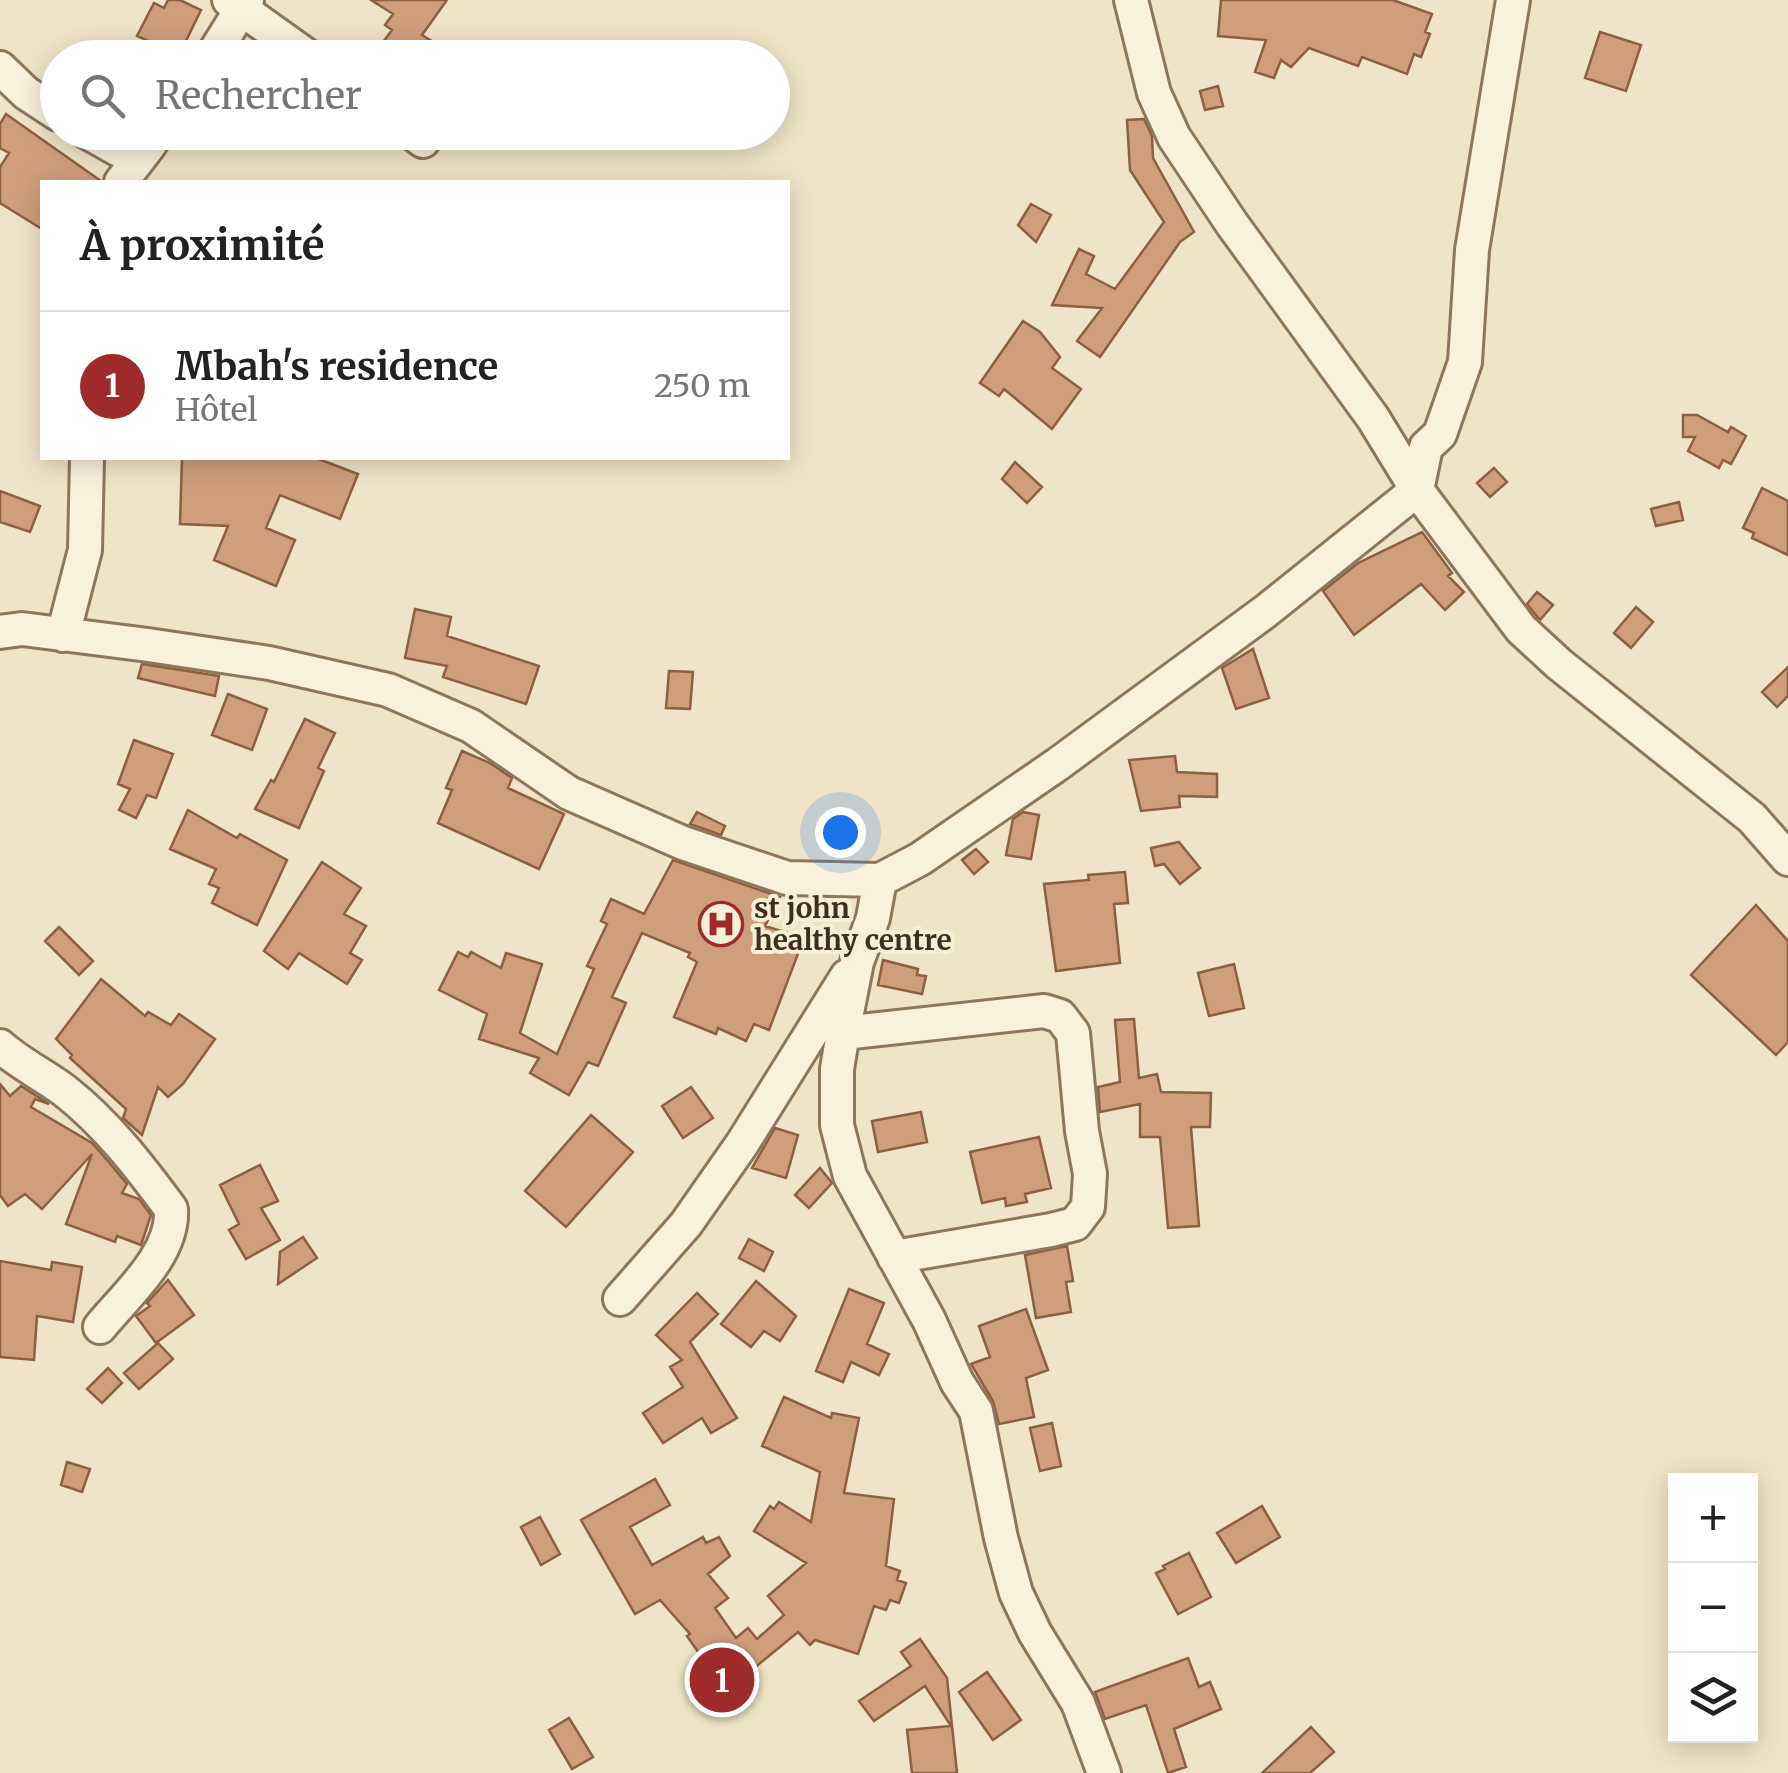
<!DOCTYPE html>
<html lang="fr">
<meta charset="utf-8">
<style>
:root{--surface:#fff;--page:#f6f6f6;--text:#222;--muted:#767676;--line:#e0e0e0;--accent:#9e2a2b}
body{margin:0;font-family:Merriweather,serif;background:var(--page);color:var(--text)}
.controls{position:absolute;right:30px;bottom:30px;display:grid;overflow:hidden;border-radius:0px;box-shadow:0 5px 25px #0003}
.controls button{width:90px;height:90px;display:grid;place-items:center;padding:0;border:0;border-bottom:2px solid var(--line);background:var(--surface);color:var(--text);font:50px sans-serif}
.you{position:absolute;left:840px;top:832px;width:35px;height:35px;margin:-25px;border:8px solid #fff;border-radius:50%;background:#1a73e8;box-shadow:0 0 0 15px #1a73e833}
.badge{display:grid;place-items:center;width:65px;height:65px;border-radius:50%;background:var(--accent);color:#fff;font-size:32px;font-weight:700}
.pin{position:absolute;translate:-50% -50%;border:5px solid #fff;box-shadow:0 2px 10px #0006}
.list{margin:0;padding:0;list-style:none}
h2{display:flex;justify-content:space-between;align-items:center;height:130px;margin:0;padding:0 40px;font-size:42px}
h2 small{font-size:32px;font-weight:400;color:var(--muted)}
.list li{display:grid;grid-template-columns:65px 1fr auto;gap:30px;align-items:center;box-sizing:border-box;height:150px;padding:0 40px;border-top:2px solid var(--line)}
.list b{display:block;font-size:38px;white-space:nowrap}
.list p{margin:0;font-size:32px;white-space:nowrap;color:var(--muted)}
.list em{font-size:32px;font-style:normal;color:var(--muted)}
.icon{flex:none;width:55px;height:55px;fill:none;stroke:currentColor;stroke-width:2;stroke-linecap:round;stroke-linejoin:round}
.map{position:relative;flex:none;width:1788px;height:1773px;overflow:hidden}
.search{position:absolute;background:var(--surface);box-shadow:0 5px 25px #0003;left:40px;top:40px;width:750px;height:110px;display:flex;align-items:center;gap:25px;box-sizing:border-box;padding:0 35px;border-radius:55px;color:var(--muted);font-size:38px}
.panel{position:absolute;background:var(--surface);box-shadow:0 5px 25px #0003;left:40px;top:180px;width:750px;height:280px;border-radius:0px}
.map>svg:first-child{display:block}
.building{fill:#cf9f7d;stroke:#8d5f41;stroke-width:2.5}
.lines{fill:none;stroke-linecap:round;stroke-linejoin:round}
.minor-casing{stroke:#8d765c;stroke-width:38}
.minor{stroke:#faf1dc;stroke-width:32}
.labels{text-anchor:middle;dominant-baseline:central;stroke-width:8;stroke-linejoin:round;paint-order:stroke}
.poi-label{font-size:28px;font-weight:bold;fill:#3d2e20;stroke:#f7eed8;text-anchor:start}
</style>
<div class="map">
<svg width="1788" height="1773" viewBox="0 0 1788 1773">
<rect width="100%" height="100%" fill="#f0e4c8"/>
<!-- building -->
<path class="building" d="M168,0h12l21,10 -22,45 -42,-19 17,-33 10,5z
M371,0h76l-25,35 11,7 -9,16h-53l21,-28 -7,-5 8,-11z
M1221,0h172l39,14 -7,18 5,2 -9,23 -7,-3 -7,20 -45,-17 -4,9 -49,-18 -18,19 -10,-7 -7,18 -19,-6 11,-32 -48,-4z
M1600,32l41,13 -15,46 -41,-13z
M1218,86l5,20 -18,4 -5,-19z
M6,114l95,67 -59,1v47l-42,-26v-36l9,-14 -9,-5v-24z
M1144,119l8,17 1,22 41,74 -14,10 -80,115 -23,-16 25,-33 -50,-3 27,-56 15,7 -8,18 29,15 49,-67 -34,-52 -3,-50z
M1031,204l20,11 -15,27 -18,-17z
M1023,321l17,11 20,25 -8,11 29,21 -29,40 -48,-40 -5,7 -19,-13z
M1683,415h14l31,17 3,-5 15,9 -15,28 -8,-4 -4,8 -31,-17 7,-14h-12z
M182,458h134l42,16 -18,45 -60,-24 -14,33 29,12 -19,46 -62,-26 14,-34 -48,-2z
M1015,462l27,25 -15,16 -25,-24z
M1494,468l13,14 -17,15 -13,-14z
M1762,488l26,13v54l-36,-17 2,-5 -11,-5z
M0,491l40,15 -10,26 -30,-10z
M1679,502l4,18 -27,6 -5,-17z
M1422,532l30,41 -4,3 16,16 -19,18 -24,-26 -67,51 -31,-44 35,-28z
M1537,592l16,13 -13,15 -13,-16z
M1636,607l17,15 -22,26 -17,-15z
M415,609l36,8 -4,19 92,30 -13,38 -83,-27 4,-11 -42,-8z
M1253,649l16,49 -33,11 -14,-41z
M142,664l77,12 -4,20 -77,-18z
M1788,667v29l-11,11 -15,-15z
M669,671l24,1 -3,37 -24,-1z
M228,694l39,15 -15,41 -40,-15z
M305,719l30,14 -17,35 6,3 -25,57 -44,-19 16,-29 3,2z
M134,740l39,14 -17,44 -9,-3 -11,23 -17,-8 11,-21 -12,-5z
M462,751l28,12 22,15 -4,10 56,26 -25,55 -101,-46 14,-33 -6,-2z
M1175,756l2,16 40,2v23l-38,-1 1,11 -39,4 -12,-51z
M188,810l49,28 3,-4 47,26 -30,65 -45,-22 7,-15 -10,-4 7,-15 -46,-20z
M697,812l28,14 -4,9 -31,-11z
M1023,812l16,3 -8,44 -25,-4 7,-36z
M1179,842l21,26 -20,16 -16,-20 -9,2 -4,-18z
M976,849l12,13 -14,12 -12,-14z
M673,860l107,37 -15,29 39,12 -35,92 -15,-6 -8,17 -28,-13 -2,6 -42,-17 23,-55 -9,-5 2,-4 -48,-20 -30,64 14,6 -28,63 -10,-4 -19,33 -39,-22 9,-15 -60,-19 8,-25 -48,-24 19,-38 10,5 3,-5 30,16 5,-15 36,11 -22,69 37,21 37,-85 -7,-3 20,-42 -6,-3 10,-22 33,15z
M322,862l39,26 -17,26 22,12 -16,27 12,7 -15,24 -48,-31 -11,16 -24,-18z
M1125,872l3,31 -14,1 6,59 -64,8 -12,-87 45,-4 -1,-5z
M1756,905l32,36v101l-12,13 -85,-80z
M59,927l34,34 -14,14 -34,-34z
M883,960l35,9 -1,6 9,1 -4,18 -44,-9z
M1234,964l10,44 -35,8 -11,-43z
M101,979l44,37 3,-4 23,13 8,-11 36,25 -32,45 -15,13 -10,-10 -16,48 -19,-17 3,-9 -56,-51 2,-3 -16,-16z
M1134,1019l5,59 18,-4 4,18 50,1 -1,34h-19l8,99 -31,2 -8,-91h-20v-33l-40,8 -2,-25 22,-5 -5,-62z
M0,1084l10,12 11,-10 25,16 3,2 -14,-5 -4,8 61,36 15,17 20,24 -5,9 17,6 12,16 -10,30 -24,-9 -2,6 -49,-18 26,-70 -50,55 -17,-15 -17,12 -8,-11z
M691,1087l22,31 -30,20 -21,-32z
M921,1112l6,30 -49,10 -6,-31z
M591,1115l42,37 -67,75 -41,-36z
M775,1128l23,7 -12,43 -34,-10z
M1039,1137l12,51 -26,6 2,8 -21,4 -1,-8 -23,5 -12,-51z
M260,1165l18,36 -17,7 19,32 -34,19 -17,-29 10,-6 -19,-39z
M820,1168l12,15 -23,25 -14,-13z
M303,1237l14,21 -39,26 2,-32z
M749,1239l24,13 -9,19 -25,-13z
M1067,1246l6,35 -7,1 5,30 -35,6 -11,-63z
M0,1261l51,9 1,-8 30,5 -9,55 -36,-6 -3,44 -34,-3z
M168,1280l26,35 -38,28 -20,-27 14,-10 -3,-3z
M756,1281l40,35 -16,25 -16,-10 -13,16 -30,-23z
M849,1289l35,14 -17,41 22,10 -10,21 -28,-13 -8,20 -27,-11z
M697,1293l21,21 -28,28 47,76 -26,15 -9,-15 -39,25 -20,-30 40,-26 -13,-20 12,-7 -26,-25z
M1026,1309l22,61 -22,8 8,39 -35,7 -6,-23 -22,-37 19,-7 -11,-31z
M158,1343l15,16 -34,30 -15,-16z
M108,1368l14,15 -20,20 -15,-14z
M784,1397l47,21 1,-5 27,5 -15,75 50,6 -8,67 14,5 -3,9 9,3 -7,20 -9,-3 -4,10 -12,-4 -16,48 -43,-14 -5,5 -12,-13 -68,56 -27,-29 -16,-23 3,-2 -30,-34 -25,14 -54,-94 74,-41 15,26 -40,22 22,38 51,-28 3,6 13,-6 11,19 -22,18 20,24 -13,10 21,30 12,-10 9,11 27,-24 -16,-19 38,-33 -52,-32 16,-25 4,3 5,-7 32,20 9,-50 -58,-26z
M1052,1423l9,43 -21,5 -10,-43z
M67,1462l23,7 -8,23 -21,-7z
M1262,1506l18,31 -44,26 -19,-30z
M540,1517l20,37 -19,11 -20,-38z
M1189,1553l22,44 -33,17 -22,-41 9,-4 -2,-3z
M920,1639l27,39 10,95h-45l-5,-43 44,-4 -26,-40 -51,35 -15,-20 52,-35 -10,-14z
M1188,1658l11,29 11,-5 11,27 -47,20 12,38 -18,6 -22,-68 -41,14 -10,-27z
M987,1672l34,48 -28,20 -34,-48z
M569,1718l24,39 -21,12 -23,-39z
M1311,1727l23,25 -24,21h-48z"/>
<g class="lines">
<defs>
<path id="minor" d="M229,0l81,58
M1131,0l23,93 20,44 58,87 141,194 44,72 104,139 38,35 193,154 36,41
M211,58l36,-58
M0,68l26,25 32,21
M87,132l32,18 29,-3 10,-15
M411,132l12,9
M121,182l27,-35
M0,632l22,-3 126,16 121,18 119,27 83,36 98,67 114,50 104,35 93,2 40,-21 138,-95 208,-153 151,-121 9,-43 14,-13 25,-72 7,-112 41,-250
M63,635l22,-85 2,-92
M880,880l-7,38 -16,44 -14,71 -6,36v56l13,51 79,144 28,62 19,29 25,127 15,55 19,40 43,70 26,70
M843,1033l201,-22 16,5 13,17 9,98 8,43 -2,33 -13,17 -24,6 -157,27
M0,1046c20,18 44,29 65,45 42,33 75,76 106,118 3,45 -44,85 -71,118
M620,1299l66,-75 56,-80 105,-168"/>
</defs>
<!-- minor casing -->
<use href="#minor" class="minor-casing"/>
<!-- minor -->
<use href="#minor" class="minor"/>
</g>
<!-- icons -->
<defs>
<symbol id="hospital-ring" viewBox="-11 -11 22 22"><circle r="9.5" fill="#f7eed8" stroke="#9e2a2b" stroke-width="1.5"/><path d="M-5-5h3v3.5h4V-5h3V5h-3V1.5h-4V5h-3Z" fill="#9e2a2b"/></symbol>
</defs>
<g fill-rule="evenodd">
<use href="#hospital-ring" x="696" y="899" width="50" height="50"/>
</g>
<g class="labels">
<!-- poi labels -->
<g class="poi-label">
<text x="754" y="908">st john<tspan x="754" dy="32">healthy centre</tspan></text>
</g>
</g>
</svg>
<div class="controls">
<button>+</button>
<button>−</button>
<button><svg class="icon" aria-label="layers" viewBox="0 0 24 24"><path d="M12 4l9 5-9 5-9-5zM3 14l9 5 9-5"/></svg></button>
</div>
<div class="you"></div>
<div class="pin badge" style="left:722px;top:1680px">1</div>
<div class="search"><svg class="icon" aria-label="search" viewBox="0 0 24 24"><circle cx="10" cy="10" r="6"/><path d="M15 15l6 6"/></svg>Rechercher</div>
<section class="panel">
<h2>À proximité<small></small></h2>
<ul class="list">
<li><span class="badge">1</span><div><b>Mbah's residence</b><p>Hôtel</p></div><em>250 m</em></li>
</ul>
</section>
</div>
